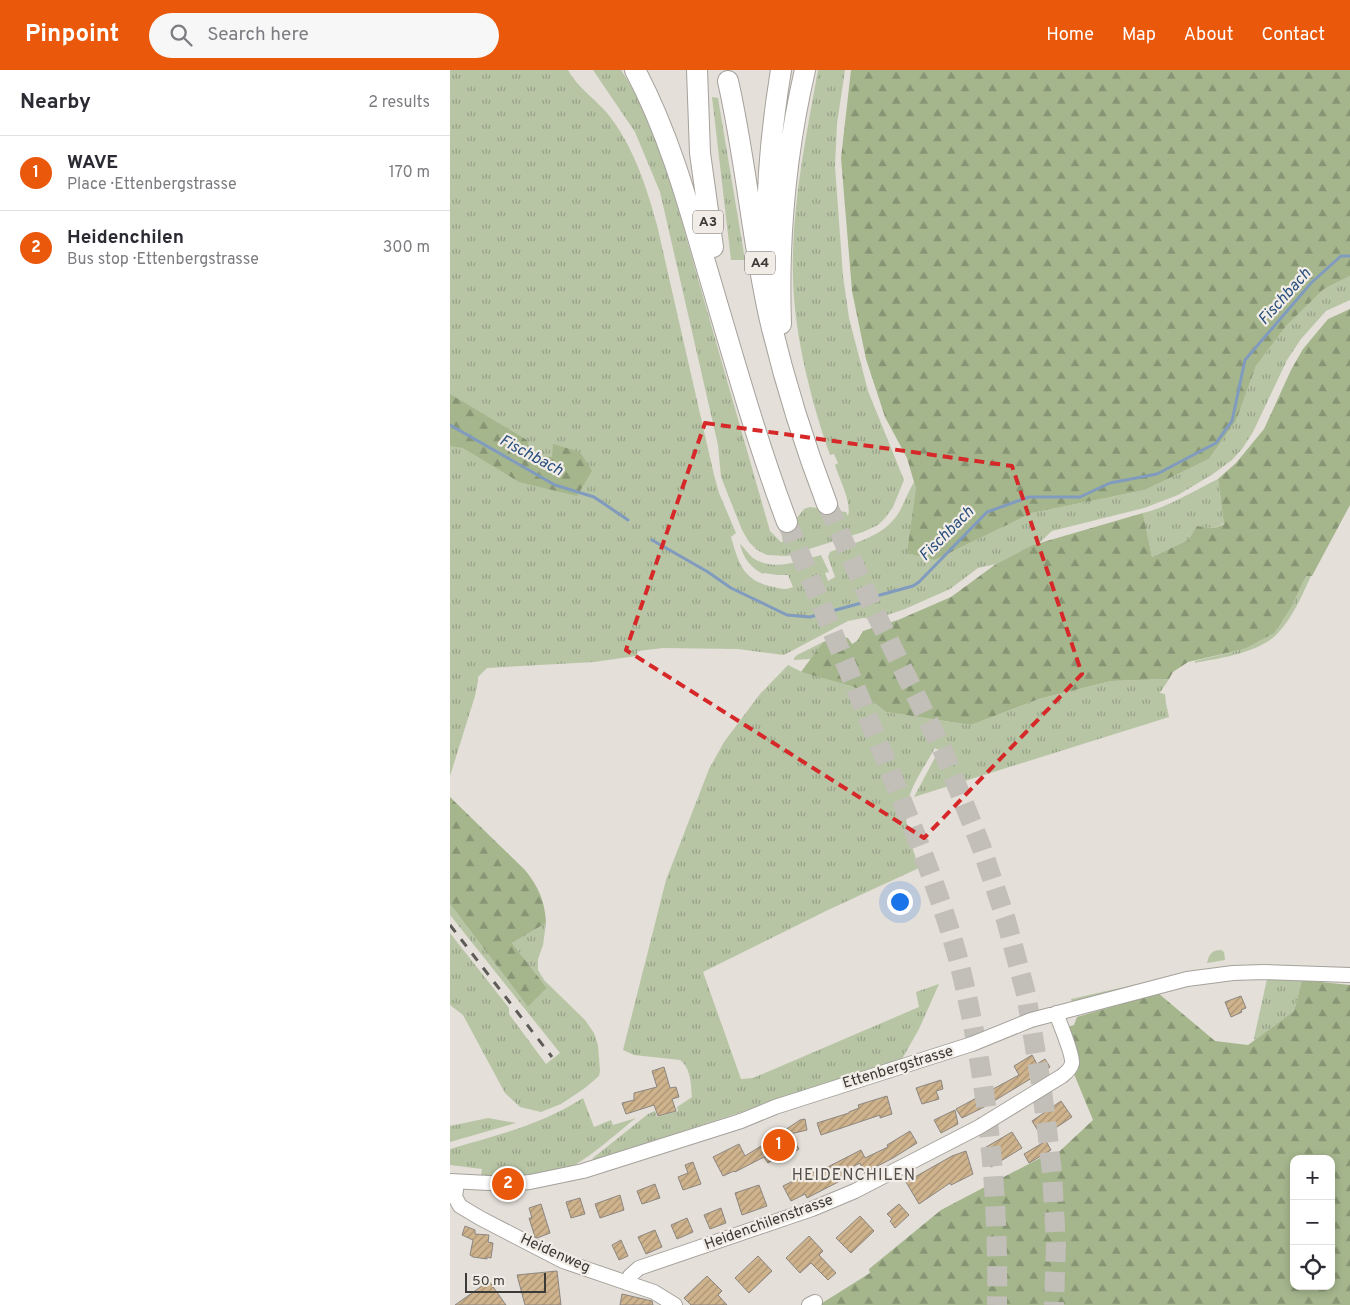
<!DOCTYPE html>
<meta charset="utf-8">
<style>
:root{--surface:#fff;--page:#f7f7f7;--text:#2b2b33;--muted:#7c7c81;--line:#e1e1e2;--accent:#ea580c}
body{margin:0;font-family:Overpass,sans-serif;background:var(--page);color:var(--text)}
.controls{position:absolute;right:15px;bottom:15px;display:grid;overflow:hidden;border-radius:10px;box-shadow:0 2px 8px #0003}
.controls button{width:45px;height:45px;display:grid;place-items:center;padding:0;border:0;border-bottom:1px solid var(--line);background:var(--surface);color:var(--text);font:25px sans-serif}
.scale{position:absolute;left:15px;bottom:12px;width:81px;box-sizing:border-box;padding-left:5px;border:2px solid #3c3a37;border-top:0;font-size:14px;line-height:18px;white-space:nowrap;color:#3c3a37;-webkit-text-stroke:4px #f1ece5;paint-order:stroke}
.you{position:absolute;left:449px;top:831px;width:18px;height:18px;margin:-12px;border:4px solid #fff;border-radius:50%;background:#1a73e8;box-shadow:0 0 0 8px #1a73e833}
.badge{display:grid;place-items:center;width:32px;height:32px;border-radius:50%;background:var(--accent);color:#fff;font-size:16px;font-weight:700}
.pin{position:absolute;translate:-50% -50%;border:2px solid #fff;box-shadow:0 1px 5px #0006}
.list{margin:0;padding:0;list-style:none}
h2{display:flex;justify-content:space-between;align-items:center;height:65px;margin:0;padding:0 20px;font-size:21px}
h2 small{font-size:16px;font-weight:400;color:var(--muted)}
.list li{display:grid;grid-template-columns:32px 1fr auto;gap:15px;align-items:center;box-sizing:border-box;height:75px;padding:0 20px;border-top:1px solid var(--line)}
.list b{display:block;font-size:19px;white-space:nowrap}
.list p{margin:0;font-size:16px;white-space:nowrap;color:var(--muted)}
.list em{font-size:16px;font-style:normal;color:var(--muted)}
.icon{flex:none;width:28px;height:28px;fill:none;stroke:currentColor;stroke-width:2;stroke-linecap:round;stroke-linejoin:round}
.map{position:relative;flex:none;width:900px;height:1235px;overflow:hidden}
header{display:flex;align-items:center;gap:30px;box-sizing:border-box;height:70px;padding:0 25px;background:var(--accent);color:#fff}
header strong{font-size:24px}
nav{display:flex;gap:28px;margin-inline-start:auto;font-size:18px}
.search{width:350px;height:45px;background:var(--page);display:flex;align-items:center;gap:12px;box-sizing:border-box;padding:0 18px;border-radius:28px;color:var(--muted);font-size:19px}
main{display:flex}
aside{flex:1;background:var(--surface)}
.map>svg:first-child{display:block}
.grass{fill:url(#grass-tufts)}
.forest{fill:url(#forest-firs);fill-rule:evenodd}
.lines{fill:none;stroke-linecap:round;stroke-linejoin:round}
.stream{stroke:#809bbe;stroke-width:3}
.building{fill:url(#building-hatch);stroke:#8b8681}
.highway-tunnel{stroke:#c2beb8;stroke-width:20;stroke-dasharray:20 10;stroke-linecap:butt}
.minor-casing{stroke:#a5a19b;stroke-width:16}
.highway-casing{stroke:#a5a19b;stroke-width:22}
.minor{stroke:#fff;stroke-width:14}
.highway{stroke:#fff;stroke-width:20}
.rail{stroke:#5d5b57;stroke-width:3;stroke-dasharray:9 9;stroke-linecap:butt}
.marked{fill:none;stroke:#d62828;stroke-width:4;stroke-dasharray:10 6;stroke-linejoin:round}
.labels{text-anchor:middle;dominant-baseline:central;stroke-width:4.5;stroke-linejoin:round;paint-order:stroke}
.shield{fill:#f1ece5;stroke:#726f6b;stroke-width:1}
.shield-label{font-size:14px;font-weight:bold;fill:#3c3a37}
.street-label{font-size:15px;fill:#3c3a37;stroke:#f1ece5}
.water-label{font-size:16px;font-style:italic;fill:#294f7e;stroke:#f1ece5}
.neighbourhood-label{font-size:16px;letter-spacing:1px;fill:#534f4a;stroke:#f1ece5}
</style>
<header>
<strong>Pinpoint</strong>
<div class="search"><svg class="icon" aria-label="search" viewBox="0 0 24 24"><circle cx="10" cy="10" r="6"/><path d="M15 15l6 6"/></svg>Search here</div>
<nav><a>Home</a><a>Map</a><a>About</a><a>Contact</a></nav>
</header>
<main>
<aside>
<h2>Nearby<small>2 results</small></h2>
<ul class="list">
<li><span class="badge">1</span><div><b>WAVE</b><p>Place · Ettenbergstrasse</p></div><em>170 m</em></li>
<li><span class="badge">2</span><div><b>Heidenchilen</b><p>Bus stop · Ettenbergstrasse</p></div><em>300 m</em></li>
</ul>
</aside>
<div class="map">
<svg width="900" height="1235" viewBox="0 0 900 1235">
<defs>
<pattern id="grass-tufts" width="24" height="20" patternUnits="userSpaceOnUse" patternTransform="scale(1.25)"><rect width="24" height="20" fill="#b7c5a5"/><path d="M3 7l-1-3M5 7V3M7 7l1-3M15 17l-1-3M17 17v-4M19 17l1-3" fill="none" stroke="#96a187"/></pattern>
<pattern id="forest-firs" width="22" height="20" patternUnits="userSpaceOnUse" patternTransform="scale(1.25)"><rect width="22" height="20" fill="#a5b68d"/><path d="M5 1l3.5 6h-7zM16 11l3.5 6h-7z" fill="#889574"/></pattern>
<pattern id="building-hatch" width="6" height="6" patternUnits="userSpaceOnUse" patternTransform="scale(1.25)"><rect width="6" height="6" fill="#cfb38d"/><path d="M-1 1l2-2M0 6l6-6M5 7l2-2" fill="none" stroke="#a99374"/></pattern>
</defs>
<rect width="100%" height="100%" fill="#e4dfd8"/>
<!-- grass -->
<path class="grass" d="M0,0h118c9,17 26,28 39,43 26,32 39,72 50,112l57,250 5,18 17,40 -5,4c8,27 12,44 43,50 7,2 12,3 19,0l-5,-12h-11l-13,-2 -1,1c-12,-6 -20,-16 -23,-30 4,3 8,10 13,14 21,14 46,3 68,-3l8,17 -4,1 3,8 7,-4 -7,-20 2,-5c24,-9 53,-15 68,-38 6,-10 10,-22 16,-32l21,78 97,-47 113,-23 64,-31 27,-38 20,-55 31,-41 37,-36 26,-13v24l-24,11 -25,28 -14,21 -34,72 -11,17 -10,11 -19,14 -35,21 -34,13 -92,23 -13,12 -43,21 -18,4 -28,21 -45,20 -30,10 -12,-1 -15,3 -64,34 -46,-6 -75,-1 -25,3 -2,5 -42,6 -107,6 -9,9v4l-3,15 -25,80z
M143,0h28c40,61 57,139 77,209 24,84 48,168 72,252l11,11h2l-1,-5 22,-28 6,-2 36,5 2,4c4,-14 -9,-37 -13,-51l3,-2 -4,-9 -4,1c-19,-54 -36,-121 -37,-178 -2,-70 13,-139 25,-207h27l-8,54 -2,42 8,110 6,42 19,73 36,89 -11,27 -7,10 -8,8 -15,7 -76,24 -20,-1 -10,-5 -8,-8 -7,-12 -21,-53 -3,-32 -58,-253 -25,-60z
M262,27l6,1 27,162h-14z
M768,409l6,44 -9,5 -18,-2 -9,14 -36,17 -9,-44c28,-7 50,-22 75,-34z
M856,506h5c-9,19 -18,41 -33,57 -18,20 -58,25 -83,30v-2l49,-12 48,-43z
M373,572l-12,17 -17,1v-2l3,-3z
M338,595l14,7 52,15 32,25 85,13 68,-26 72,-18 58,-2 -9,14 5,1 1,9 3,14 -255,80 25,-47 -4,-2c-11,20 -29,43 -29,67 0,18 8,36 13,53l-91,42 -125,62 38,107 12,-1 166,-71 -3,-15 23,-8 -20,45 -17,30 -310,102 1,-3 55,-44 7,-3 2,6 21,-6 -1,-4 15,-10c-1,-12 -1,-29 -12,-37l-46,-5 -11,-5 43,-170 43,-111 15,-27 36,-48z
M0,834l78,103 19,-19 -35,-45 34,-20 -3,22 -5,14v11l6,10 41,40 9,13 4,12 2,26 -1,5 -14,12 -24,16 -20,8 -21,-5 -15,-14 -42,-78 -13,-10v-72l59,75v6l37,50 14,-11 -110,-138z
M771,880l3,2 1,8 -18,3c2,-9 5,-13 14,-13z
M727,905l-5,3 -100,24 -1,-3z
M817,909l35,1 -8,31 -39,29 -1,-2z
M133,1028l11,29 17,-7 2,5 23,-7c-18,14 -48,42 -68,50 -18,7 -69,13 -87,7l1,-6 -32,-4v-16c47,-14 91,-24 133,-51z
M38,1048l28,5 -66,19v-16z"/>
<!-- forest -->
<path class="forest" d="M401,0h499v206l-26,13 -37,36 -31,41 -20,55 -27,38 -64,31 -113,23 -97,47 -28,-7 9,-64 -9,-31 -22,-41 -19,-58 -14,-68 -11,-133z
M900,239v196l-38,71h-6l-14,30 -18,27 -30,16 -56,13 -15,10 -4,7 -58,2 -72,18 -68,26 -85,-13 -32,-25 -53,-15 22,-30 19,-5 6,1 4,6 5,-3 6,-10 35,-11 53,-23 45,-33 37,-19 110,-32 9,44 36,-17 9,-14 18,2 9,-4 -6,-45 18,-16 28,-34 27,-59 12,-21 25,-30z
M0,324l77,46 5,15 20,2 1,-13 27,8 12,19 -15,25 -58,-14 -56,-34 -13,-2z
M0,727l75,73c13,16 20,31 21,53l-34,20 35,45 -19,19 -78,-103z
M852,910l48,5v320h-531l51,-32 -1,-4 72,-59 101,-53 4,7 47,-44 -19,-46 -7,-47 7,-2 3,-8 81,-24 57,48 33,4 46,-34zM844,1089h37v127h-37z"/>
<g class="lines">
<!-- stream -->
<path class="stream" d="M0,355l105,60 39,12 34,23
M202,470l56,32 23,16 56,27 23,2 55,-15 15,-7 33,-9 6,-4 68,-70 42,-15h51l30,-14 47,-9 59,-31 16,-22 13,-61 66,-77 30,-27h9"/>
</g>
<!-- building -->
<path class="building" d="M791,926l5,12 -5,2 1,2 -11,5 -6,-15z
M582,985l5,9 8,-5 5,8 -66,40 -22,11 -6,-9 63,-34 -5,-9z
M214,997l6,21 6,-1 3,10 -7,2 4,12 -18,5 -4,-11 -28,9 -4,-11 12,-3v-7l23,-6 -5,-16z
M491,1010l2,9 -7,2 3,8 -17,5 -6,-16z
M437,1026l5,18 -12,4v-3l-59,20 -4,-12 32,-10v-1l10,-4 -1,-3z
M611,1031l11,16 -30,20 -10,-16z
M505,1040l3,14 -17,9 -7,-13z
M355,1049l2,11 -17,4 9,15 -20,13 -2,-4 -9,5 -4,-6 -29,15 -1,-1 -11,5 -10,-19 26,-13 6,12 21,-13 -3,-4 14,-8 2,3 21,-14z
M460,1061l7,12 -24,15 -29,15 -4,-10 -19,10 3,6 -37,19 -2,-4 -14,7 -8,-15 16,-8 -1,-2 15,-7 1,5 47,-24 4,8 23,-11 -1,-2z
M562,1062l10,16 -31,19 -10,-17z
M596,1071l5,9 -22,13 -5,-9z
M516,1081l7,23 -22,11 -1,-2 -31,21 -13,-22 46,-26z
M243,1092l8,22 -18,6 -5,-13 10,-4 -3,-8z
M205,1114l5,14 -18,6 -5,-13z
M309,1115l8,21 -25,9 -7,-22z
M170,1125l4,15 -24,8 -5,-14z
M130,1128l5,16 -14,4 -5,-16z
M91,1134l9,29 -13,5 -2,-1 -6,-19h3l-3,-10z
M449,1134l10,11 -14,13 -5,-7 2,-2 -5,-5z
M271,1138l5,15 -16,6 -6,-14z
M410,1146l14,15 -23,22 -15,-15z
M237,1148l6,14 -16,7 -6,-14z
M15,1156l10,4v4l14,1 -1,7 5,1 -2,15 -4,-1v2l-14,-2 -3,-2 3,-15 -11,-5z
M205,1160l7,17 -16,7 -8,-17z
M359,1166l14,15 -4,4 17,18 -8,7 -17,-17 -11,10 -14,-15z
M171,1170l7,16 -9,4 -7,-15z
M308,1186l14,15 -23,22 -14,-15z
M107,1201l4,34h-36l-8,-30z
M257,1206l15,15 -4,4 9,10h-36l-7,-7z
M39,1211l17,24h-51z
M172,1224l30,7 1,4h-33z"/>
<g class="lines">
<!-- highway-tunnel -->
<path class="highway-tunnel" d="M377,434l47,106 69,141 38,95 25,74 20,74 15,90 6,45 5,44 4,72 -2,60
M337,452c32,77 64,155 96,232 28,70 58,139 77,212 27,111 39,225 37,339"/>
<defs>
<path id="minor" d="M0,1111l58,3 22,-2 53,-11 158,-50 34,-14 197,-63 59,-24 156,-41 46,-6 31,-1 86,3
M7,1112l-2,15 5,9 20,12 83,43 91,31 21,13
M177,1213l3,-7 9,-8 173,-59 43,-18 124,-64 83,-51c4,-3 9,-7 10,-13 1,-9 -12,-39 -16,-50
M359,1235l6,-3"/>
<path id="highway" d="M185,0c32,60 51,126 70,192 26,87 50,175 82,260
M247,0l3,83 13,94
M278,11c18,79 24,160 42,239 15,63 34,124 57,184
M318,187c-3,-62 3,-126 13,-187
M331,254c-3,-85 5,-172 24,-254"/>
</defs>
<!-- minor casing -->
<use href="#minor" class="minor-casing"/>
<!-- highway casing -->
<use href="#highway" class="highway-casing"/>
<!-- minor -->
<use href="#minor" class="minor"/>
<!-- highway -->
<use href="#highway" class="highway"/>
<!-- rail -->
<path class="rail" d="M0,855l102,132"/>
</g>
<!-- marked area -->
<path class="marked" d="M255,353l307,43 70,208 -158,164 -298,-188z"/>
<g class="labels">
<!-- shield labels -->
<g class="shield">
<rect x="243" y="140.5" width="30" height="23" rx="4"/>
<rect x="295" y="181.5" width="30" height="23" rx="4"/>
</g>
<g class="shield-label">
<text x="258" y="152">A3</text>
<text x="310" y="193">A4</text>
</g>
<!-- street labels -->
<g class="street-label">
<text transform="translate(448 998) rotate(-17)">Ettenbergstrasse</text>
<text transform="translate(319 1153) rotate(-20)">Heidenchilenstrasse</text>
<text transform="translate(105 1184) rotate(24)">Heidenweg</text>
</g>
<!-- water labels -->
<g class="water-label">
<text transform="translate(835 227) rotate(-48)">Fischbach</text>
<text transform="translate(81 386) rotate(28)">Fischbach</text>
<text transform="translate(497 464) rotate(-45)">Fischbach</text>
</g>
<!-- neighbourhood labels -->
<g class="neighbourhood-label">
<text x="404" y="1106">HEIDENCHILEN</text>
</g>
</g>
</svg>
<div class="controls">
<button>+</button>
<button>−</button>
<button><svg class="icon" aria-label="locate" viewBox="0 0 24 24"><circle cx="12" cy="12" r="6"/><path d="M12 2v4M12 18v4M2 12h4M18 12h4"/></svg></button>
</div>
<div class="scale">50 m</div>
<div class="you"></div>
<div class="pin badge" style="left:329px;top:1075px">1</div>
<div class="pin badge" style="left:58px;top:1114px">2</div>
</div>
</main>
